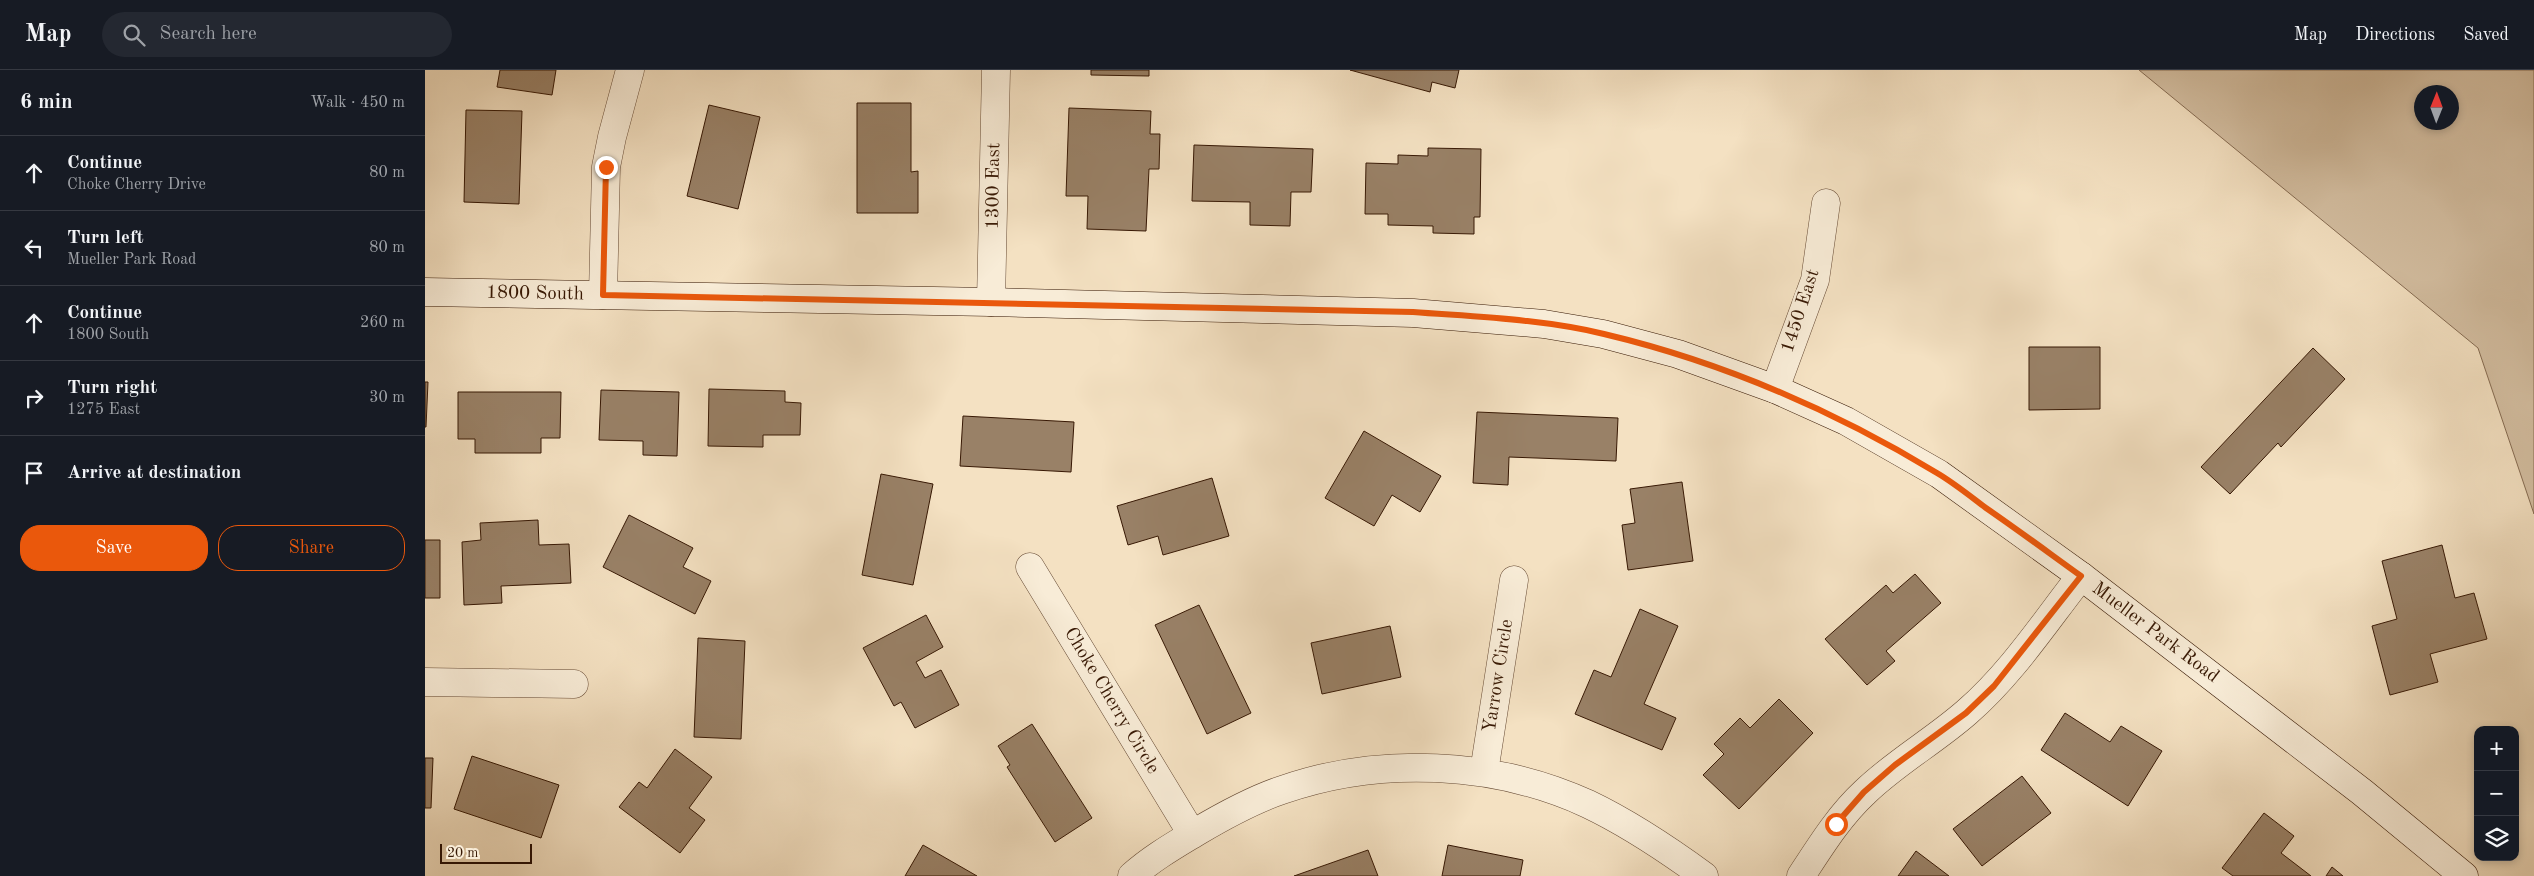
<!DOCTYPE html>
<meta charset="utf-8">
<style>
:root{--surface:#171b24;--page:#242831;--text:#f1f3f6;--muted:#9ea1a6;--line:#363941;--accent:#ea580c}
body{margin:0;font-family:"Old Standard TT",serif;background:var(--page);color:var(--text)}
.controls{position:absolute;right:15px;bottom:15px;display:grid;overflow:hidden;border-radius:10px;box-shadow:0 2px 8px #0003}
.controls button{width:45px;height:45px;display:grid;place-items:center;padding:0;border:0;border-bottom:1px solid var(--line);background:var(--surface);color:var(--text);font:25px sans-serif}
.compass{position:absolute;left:1989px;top:15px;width:45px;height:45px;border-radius:50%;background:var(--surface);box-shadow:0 2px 8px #0003;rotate:1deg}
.scale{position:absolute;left:15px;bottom:12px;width:92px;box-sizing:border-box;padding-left:5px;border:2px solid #371804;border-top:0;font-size:14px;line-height:18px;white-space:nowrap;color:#371804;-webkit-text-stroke:4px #f8ecd7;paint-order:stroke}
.stop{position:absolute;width:15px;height:15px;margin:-11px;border:4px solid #ea580c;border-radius:50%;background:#fff}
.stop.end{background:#ea580c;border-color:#fff;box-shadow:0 1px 5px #0008}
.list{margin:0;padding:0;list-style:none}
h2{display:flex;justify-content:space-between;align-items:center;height:65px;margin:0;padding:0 20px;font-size:21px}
h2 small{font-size:16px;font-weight:400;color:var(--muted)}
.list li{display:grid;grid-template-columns:32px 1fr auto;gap:15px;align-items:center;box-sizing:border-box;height:75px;padding:0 20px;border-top:1px solid var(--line)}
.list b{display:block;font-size:19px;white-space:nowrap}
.list p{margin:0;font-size:16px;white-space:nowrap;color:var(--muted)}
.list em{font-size:16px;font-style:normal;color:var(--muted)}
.actions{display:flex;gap:10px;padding:15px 20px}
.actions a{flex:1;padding:11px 0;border:1px solid var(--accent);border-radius:20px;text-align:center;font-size:18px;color:var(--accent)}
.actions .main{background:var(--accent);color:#fff}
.icon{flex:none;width:28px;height:28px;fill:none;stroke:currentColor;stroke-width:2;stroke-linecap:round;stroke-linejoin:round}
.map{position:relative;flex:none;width:2109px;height:806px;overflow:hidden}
header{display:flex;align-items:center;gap:30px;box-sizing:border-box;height:70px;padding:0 25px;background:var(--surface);border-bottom:1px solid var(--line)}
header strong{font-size:24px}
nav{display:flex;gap:28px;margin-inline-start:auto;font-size:18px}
.search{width:350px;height:45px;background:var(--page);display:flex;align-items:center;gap:12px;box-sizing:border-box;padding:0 18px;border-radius:28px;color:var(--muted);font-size:19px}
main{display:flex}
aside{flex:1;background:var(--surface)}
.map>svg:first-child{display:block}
.green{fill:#d4bfa2;stroke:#866c53;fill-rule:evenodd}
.building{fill:#998167;stroke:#371804}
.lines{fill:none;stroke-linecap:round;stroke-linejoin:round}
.street-casing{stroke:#664a34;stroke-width:29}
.secondary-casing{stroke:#371804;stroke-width:29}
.street{stroke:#f8ecd7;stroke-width:28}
.secondary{stroke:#f8ecd7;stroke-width:28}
.route{stroke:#ea580c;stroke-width:6}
.labels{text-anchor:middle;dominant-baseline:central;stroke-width:4.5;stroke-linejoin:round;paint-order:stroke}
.street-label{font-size:19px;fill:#371804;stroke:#f8ecd7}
</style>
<header>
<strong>Map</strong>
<div class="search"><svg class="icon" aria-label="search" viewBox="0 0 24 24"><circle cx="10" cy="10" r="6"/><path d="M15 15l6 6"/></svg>Search here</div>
<nav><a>Map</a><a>Directions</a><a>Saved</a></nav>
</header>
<main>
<aside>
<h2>6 min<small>Walk · 450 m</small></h2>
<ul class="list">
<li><svg class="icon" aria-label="ahead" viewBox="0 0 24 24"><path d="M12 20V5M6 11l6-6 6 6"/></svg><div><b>Continue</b><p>Choke Cherry Drive</p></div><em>80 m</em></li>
<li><svg class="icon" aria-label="left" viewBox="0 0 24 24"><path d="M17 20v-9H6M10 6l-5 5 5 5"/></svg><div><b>Turn left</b><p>Mueller Park Road</p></div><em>80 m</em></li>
<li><svg class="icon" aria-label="ahead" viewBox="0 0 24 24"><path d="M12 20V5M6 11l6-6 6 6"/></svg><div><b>Continue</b><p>1800 South</p></div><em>260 m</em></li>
<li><svg class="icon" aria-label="right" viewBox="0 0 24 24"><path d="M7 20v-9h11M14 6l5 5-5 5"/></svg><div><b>Turn right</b><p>1275 East</p></div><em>30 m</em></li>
<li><svg class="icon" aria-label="arrive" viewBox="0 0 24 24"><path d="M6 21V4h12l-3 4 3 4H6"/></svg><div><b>Arrive at destination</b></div></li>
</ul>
<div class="actions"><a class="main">Save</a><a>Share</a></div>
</aside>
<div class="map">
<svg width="2109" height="806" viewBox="0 0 2109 806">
<rect width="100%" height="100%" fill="#f4e1c2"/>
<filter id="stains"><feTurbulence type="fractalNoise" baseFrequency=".004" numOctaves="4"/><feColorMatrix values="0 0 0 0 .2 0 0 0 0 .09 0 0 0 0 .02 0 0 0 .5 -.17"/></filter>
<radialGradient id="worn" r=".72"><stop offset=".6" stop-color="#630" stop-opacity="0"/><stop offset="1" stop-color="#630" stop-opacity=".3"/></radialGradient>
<!-- green -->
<path class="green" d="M1714,0h395v444l-56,-166zM1996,22h30v30h-30z"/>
<!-- building -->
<path class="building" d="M75,0h56l-4,25 -55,-8z
M666,0h58v6l-58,-1z
M925,0h109l-4,18 -23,-6 -2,10z
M432,33h54v69l7,-1v42h-61z
M284,35l51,12 -22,92 -51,-13z
M644,38l82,3 -1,23h10l-1,35h-10l-3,62 -59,-2 1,-33h-22z
M41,40l56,1 -3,93 -55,-2z
M769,75l119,4 -2,43h-20l-1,34 -40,-1v-23l-58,-1z
M1003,78l53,1 -1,68h-6v17l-41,-1v-7l-45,-1v-11h-23l1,-51 32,1v-9l30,1z
M1604,277h71v62l-71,1z
M1888,278l32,31 -64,68 -3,-4 -48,51 -29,-27z
M0,312h3l-2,45h-1z
M284,319l76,2v11l16,1 -1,32h-37v12l-55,-1z
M176,320l78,2 -2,64 -34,-1v-14l-44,-1z
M33,322h103l-1,46h-19v15h-66v-14h-17z
M1052,342l141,6 -2,43 -107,-4 -1,28 -35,-2z
M538,346l111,6 -3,50 -111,-6z
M939,361l77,45 -21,36 -28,-17 -18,31 -49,-28z
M456,404l52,10 -20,101 -51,-10z
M787,408l17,58 -66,19 -5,-19 -30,9 -11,-39z
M1257,412l11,79 -65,9 -6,-45 13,-2 -5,-34z
M204,445l64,33 -10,19 28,14 -16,33 -92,-47z
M113,450l1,25 30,-1 2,39 -70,3 1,17 -38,2 -2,-63 19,-2 -1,-17z
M0,470h15v58h-15z
M2017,475l13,53 19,-5 13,46 -57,15 8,28 -48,13 -18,-69 25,-7 -15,-58z
M1490,504l26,29 -55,48 9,10 -28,24 -42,-46 61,-54 7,8z
M774,535l52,108 -44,21 -52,-109z
M1215,539l38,17 -34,78 32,14 -14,32 -87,-36 19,-44 17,7z
M501,545l17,32 -27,15 9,16 16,-8 18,35 -44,23 -14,-26 -7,4 -31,-58z
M965,556l11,51 -79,17 -11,-51z
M273,568l47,3 -4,98 -47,-2z
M1354,629l34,34 -74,76 -36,-34 21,-21 -10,-10 26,-26 10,10z
M1640,643l45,29 11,-16 41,25 -34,55 -87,-56z
M607,654l60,94 -37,24 -48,-75 3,-2 -12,-19z
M250,679l37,28 -23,31 16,12 -25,33 -61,-46 20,-25 8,6z
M47,686l87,29 -18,53 -87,-29z
M0,688h8l-2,50h-6z
M1597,706l29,37 -69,53 -29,-37z
M1839,743l30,23 -13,17 30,23h-78l-11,-8z
M498,775l54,31h-72z
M1023,775l75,15 -3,16h-78z
M943,780l10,26h-84z
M1491,781l33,25h-51z
M1907,797l11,9h-17z"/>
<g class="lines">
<defs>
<path id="street" d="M178,225l3,-128 6,-30 18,-67
M566,232l5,-232
M1350,319l40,-109 11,-77
M605,497l162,267
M0,612l149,2
M1059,702l30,-192
M707,806c20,-18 43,-31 66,-45 27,-16 54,-31 84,-41 97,-34 213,-29 306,14 42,20 79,45 116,72
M1376,806c19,-29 38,-60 64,-84 31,-30 69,-51 102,-80 44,-38 78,-90 114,-136"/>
<path id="secondary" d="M0,222l566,10 422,11 131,11 59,10 75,20 97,35 71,32 93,53 142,102 281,216 102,84"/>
</defs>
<!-- street casing -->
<use href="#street" class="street-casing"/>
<!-- secondary casing -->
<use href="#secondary" class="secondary-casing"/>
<!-- street -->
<use href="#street" class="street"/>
<!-- secondary -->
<use href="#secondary" class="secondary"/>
</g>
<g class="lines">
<!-- route -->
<path class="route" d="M181,97l-3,128 810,17c64,5 129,7 191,22 118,28 229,76 333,139 17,10 33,23 49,35 32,22 63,45 95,68l-87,110 -28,27 -71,52 -31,27 -28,32"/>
</g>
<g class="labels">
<!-- street labels -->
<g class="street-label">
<text transform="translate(569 116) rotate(-89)">1300 East</text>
<text transform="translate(110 224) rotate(1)">1800 South</text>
<text transform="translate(1376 241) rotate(-72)">1450 East</text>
<text transform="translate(1730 563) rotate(37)">Mueller Park Road</text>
<text transform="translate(1074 606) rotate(-81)">Yarrow Circle</text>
<text transform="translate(686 631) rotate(59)">Choke Cherry Circle</text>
</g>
</g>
<rect width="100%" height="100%" filter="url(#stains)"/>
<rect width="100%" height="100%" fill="url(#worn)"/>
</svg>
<div class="controls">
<button>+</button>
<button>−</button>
<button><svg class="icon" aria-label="layers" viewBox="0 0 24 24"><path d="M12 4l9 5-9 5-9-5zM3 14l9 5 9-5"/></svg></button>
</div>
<svg class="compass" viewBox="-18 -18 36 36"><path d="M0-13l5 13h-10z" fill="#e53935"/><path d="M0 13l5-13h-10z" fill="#9ea1a6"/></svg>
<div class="scale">20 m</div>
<div class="stop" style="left:1411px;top:754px"></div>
<div class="stop end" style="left:181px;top:97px"></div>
</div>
</main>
